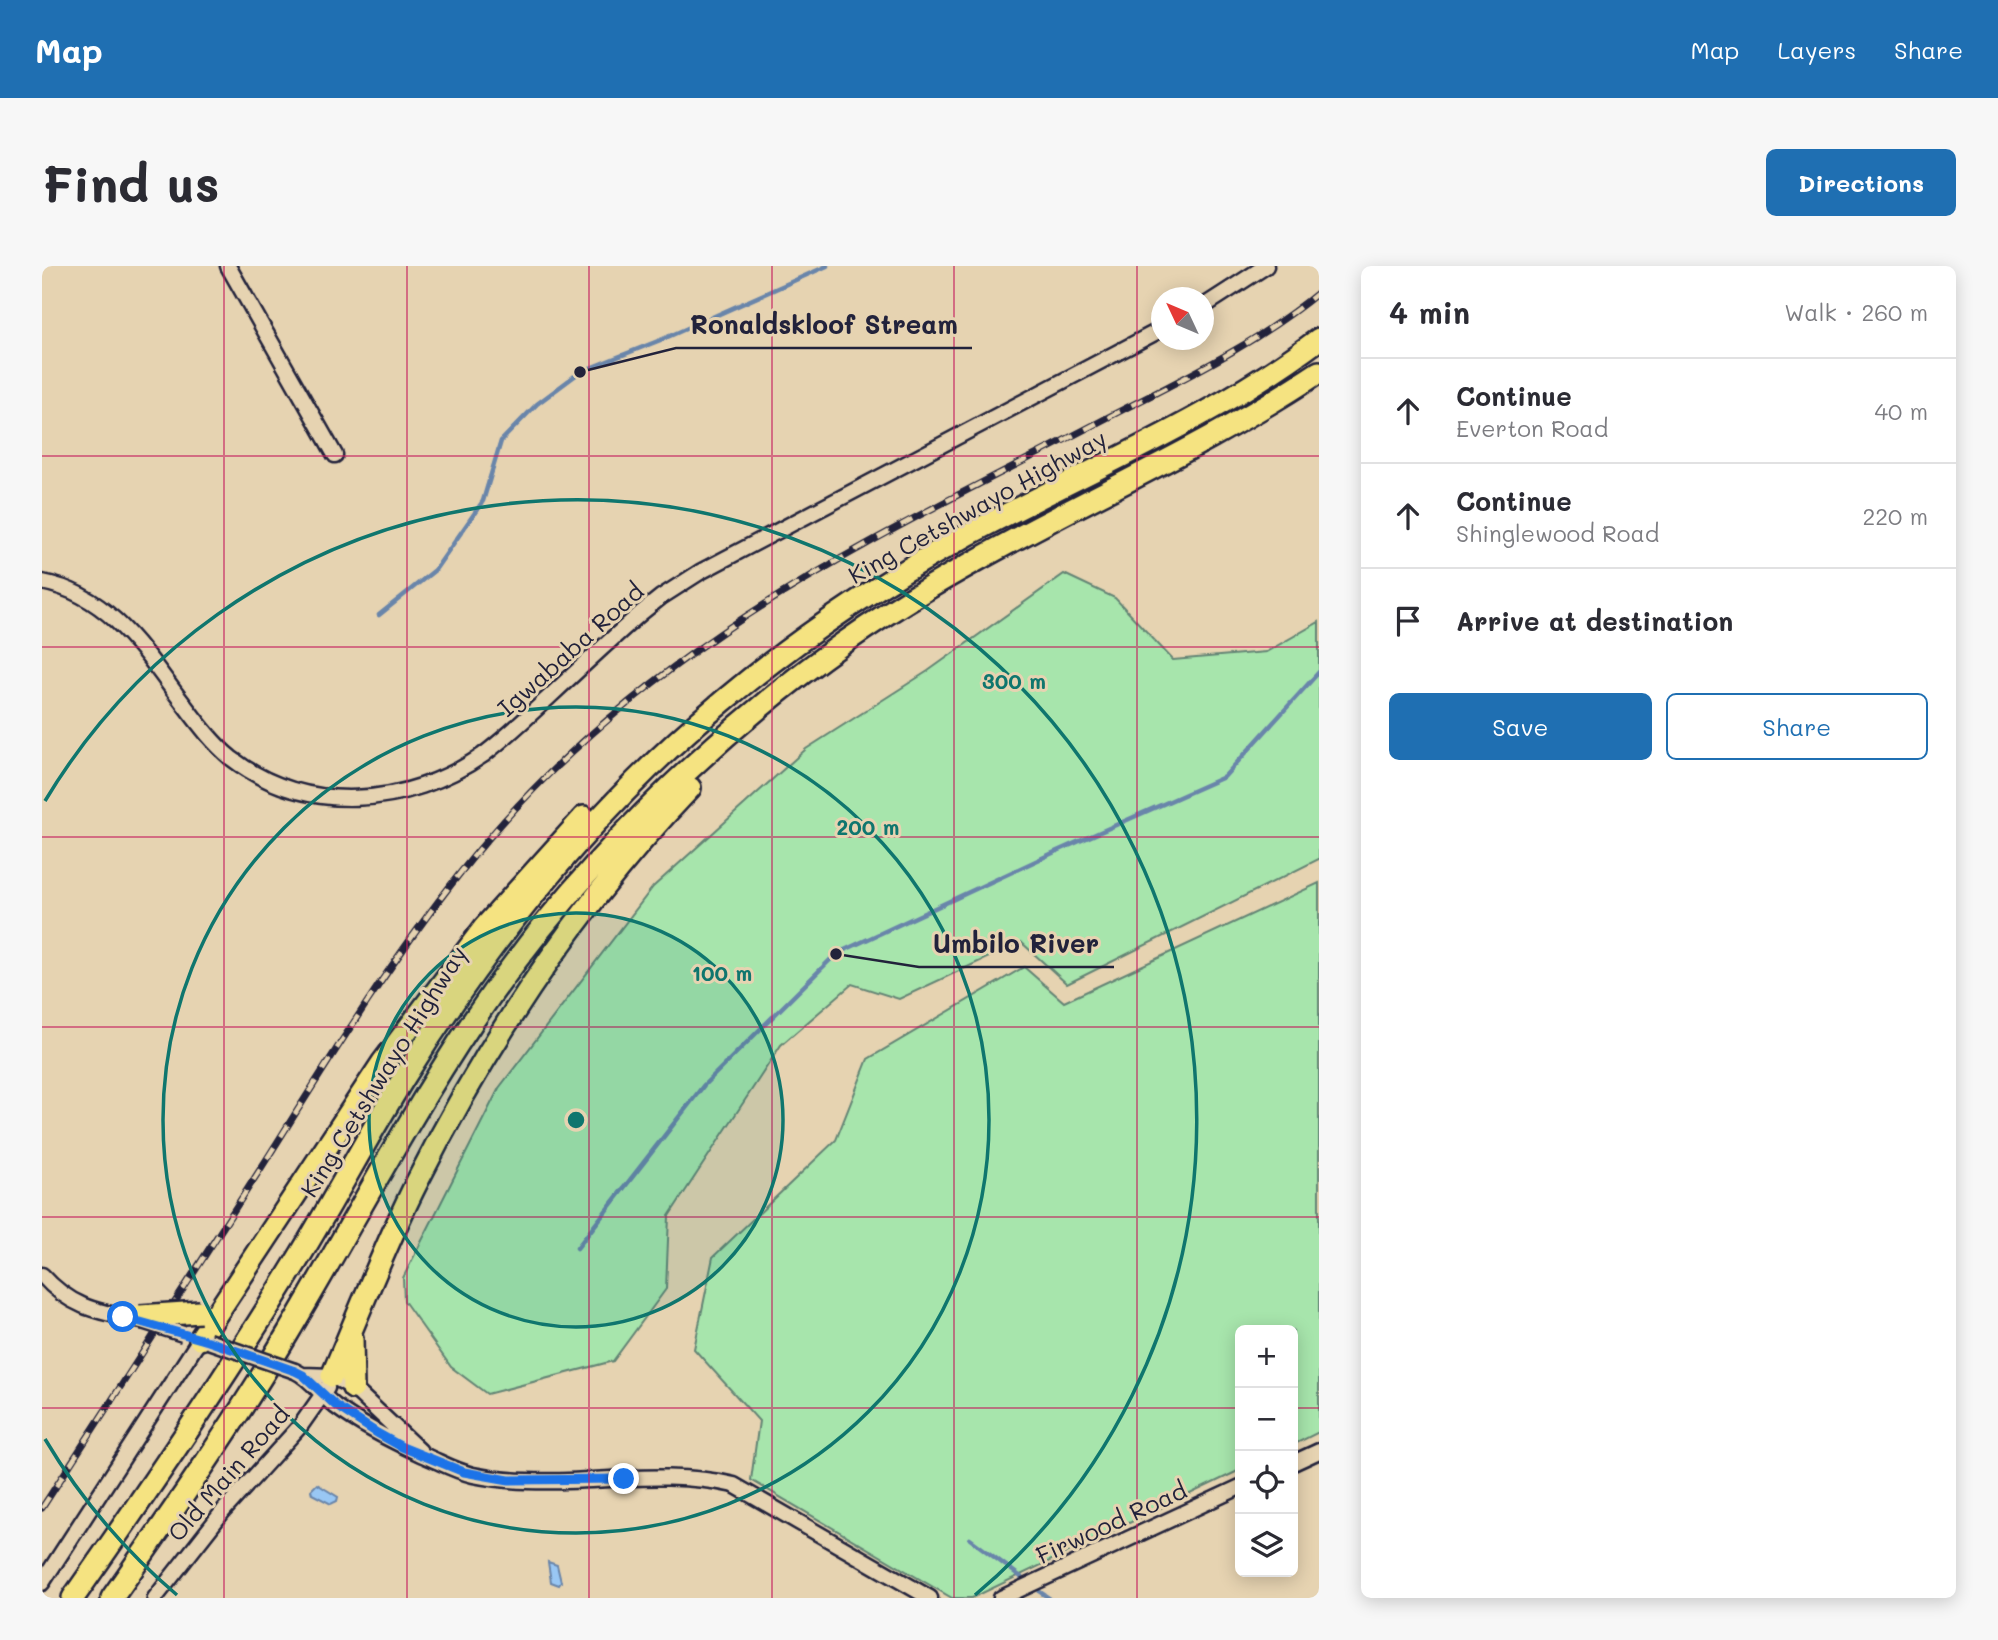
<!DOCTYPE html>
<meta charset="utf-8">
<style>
:root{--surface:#fff;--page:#f7f7f7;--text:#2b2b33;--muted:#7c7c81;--line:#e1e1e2;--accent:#1f6fb2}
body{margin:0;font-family:Mali,sans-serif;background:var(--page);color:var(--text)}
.controls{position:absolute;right:21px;bottom:21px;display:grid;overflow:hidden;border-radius:10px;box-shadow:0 4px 18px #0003}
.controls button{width:63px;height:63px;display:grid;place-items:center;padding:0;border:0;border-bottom:2px solid var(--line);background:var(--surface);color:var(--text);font:35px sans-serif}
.compass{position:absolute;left:1109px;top:21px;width:63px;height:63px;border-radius:50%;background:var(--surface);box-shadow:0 4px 18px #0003;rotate:314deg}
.stop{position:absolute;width:21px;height:21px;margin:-16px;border:5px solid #1a73e8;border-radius:50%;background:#fff}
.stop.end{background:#1a73e8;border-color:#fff;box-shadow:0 2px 7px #0008}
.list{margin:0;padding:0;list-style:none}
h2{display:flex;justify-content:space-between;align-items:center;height:91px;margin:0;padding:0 28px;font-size:30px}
h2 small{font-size:23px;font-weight:400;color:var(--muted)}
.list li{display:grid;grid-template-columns:46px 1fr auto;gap:21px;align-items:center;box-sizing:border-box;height:105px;padding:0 28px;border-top:2px solid var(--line)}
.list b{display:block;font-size:26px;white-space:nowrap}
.list p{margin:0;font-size:23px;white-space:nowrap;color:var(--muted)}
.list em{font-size:23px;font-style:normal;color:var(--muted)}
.actions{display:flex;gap:14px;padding:21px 28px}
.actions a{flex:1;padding:16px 0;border:2px solid var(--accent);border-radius:10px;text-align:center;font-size:24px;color:var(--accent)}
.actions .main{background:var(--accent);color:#fff}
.icon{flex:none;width:38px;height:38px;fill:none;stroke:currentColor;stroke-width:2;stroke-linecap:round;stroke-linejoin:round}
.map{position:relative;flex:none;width:1277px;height:1332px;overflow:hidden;border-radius:10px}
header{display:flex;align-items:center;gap:42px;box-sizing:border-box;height:98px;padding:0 35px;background:var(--accent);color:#fff}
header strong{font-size:33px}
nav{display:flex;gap:38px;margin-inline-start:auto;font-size:24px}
.intro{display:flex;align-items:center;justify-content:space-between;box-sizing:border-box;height:168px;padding:0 42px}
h1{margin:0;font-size:49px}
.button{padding:18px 32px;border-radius:10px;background:var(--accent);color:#fff;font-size:24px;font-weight:700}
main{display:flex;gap:42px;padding:0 42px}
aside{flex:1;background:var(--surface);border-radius:10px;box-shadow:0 4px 18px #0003}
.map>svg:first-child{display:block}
.green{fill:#a7e5ac;stroke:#648474;stroke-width:2}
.water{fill:#99c7f4;stroke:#6985aa;stroke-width:2}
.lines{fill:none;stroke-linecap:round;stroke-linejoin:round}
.stream{stroke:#6985aa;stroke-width:4.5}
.minor-casing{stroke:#22223b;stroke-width:19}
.highway-casing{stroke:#22223b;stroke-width:26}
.minor{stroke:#e6d3b1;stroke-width:14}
.highway{stroke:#f5e381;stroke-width:21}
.rail-casing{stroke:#22223b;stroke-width:7}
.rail{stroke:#e6d3b1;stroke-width:4.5;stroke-dasharray:13;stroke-linecap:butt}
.minor-bridge-casing{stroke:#22223b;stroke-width:19;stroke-linecap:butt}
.highway-bridge-casing{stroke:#22223b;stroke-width:26;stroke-linecap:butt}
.minor-bridge{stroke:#e6d3b1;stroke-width:14}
.highway-bridge{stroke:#f5e381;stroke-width:21}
.route{stroke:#1a73e8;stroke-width:9}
.grid{fill:none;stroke:#c2185b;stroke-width:2;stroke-opacity:0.55}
.ring{fill:none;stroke:#0f766e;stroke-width:3.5}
.labels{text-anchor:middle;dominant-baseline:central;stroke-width:6;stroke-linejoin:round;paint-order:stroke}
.street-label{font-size:24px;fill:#22223b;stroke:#e6d3b1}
.centre{fill:#0f766e;stroke:#e6d3b1;stroke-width:3.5}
.ring-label{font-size:21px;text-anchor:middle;font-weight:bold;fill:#0f766e;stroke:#e6d3b1;stroke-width:6;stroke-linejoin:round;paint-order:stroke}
.leader{fill:none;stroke:#22223b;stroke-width:2.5}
.callout-dot{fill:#22223b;stroke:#e6d3b1;stroke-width:2.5}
.callout-label{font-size:26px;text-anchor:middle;font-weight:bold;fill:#22223b;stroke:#e6d3b1;stroke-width:6;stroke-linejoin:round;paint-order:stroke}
</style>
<header>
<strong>Map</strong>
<nav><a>Map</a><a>Layers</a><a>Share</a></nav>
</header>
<div class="intro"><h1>Find us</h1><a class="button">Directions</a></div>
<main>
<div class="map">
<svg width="1277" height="1332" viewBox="0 0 1277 1332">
<rect width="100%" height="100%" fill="#e6d3b1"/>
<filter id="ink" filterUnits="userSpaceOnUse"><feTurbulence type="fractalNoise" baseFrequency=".0143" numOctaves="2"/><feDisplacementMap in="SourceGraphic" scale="14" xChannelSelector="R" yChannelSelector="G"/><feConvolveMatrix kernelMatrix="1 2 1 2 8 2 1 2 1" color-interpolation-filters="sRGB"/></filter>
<g filter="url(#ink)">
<!-- green -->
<path class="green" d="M1022,308l51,24 58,62 93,-8 53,-30v237l-252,125 -46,-42 -122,57 -47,-15 -71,61 -112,171 -3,73 -53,72 -126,33 -36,-27 -47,-66 -1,-23 96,-190 154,-201 153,-138 122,-78z
M1277,617v549l-26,13v-115h-53v140l-268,128h-20l-201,-118 8,-59 -65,-72 19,-92 123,-117 32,-81 156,-92 40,35z"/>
<!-- water -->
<path class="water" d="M275,1218l21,13 -1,4 -6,3 -19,-10 -1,-4z
M506,1296l9,3 4,17 -2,3 -8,-3z"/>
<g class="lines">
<!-- stream -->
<path class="stream" d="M337,349l56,-45 48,-69 18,-60 36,-37 43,-32 83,-33 164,-73
M535,982l127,-163 132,-131 219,-102 169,-75 95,-105
M928,1273l51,38
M998,1326l9,6"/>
<defs>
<path id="minor" d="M186,0l107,189
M1162,40l62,-40
M0,316c64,12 98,63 134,112 17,22 34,47 55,64 75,58 177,49 252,-3 23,-17 43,-37 64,-56 31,-29 62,-58 94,-86l20,-16 39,-25 462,-243
M0,1009c30,34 58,37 100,46
M253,1105c16,7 26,24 40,35 27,20 57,35 88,49 17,7 32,16 50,20 86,18 176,-10 261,10l196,113
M261,1109l29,1 21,12 67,63
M1251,1197l26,-12
M0,1317l158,-244
M113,1332l69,-88 77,-85 26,-37
M959,1332l239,-111"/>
<path id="highway" d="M310,1072l1,50
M158,1073l183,-277 101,-134 100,-111
M290,1110c28,-65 53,-131 85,-194 72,-143 162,-278 273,-394
M31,1332c75,-107 149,-215 217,-326 40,-64 75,-132 115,-196 86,-138 191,-269 317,-374 74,-62 155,-117 240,-164 119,-65 248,-117 357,-199
M70,1332c61,-87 122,-174 176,-265 62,-104 118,-212 185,-312 79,-117 177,-223 286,-313 54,-45 112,-86 173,-122 127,-76 264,-132 387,-214"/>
</defs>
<!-- minor casing -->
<use href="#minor" class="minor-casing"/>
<!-- highway casing -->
<use href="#highway" class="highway-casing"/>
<!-- minor -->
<use href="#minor" class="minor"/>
<!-- highway -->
<use href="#highway" class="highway"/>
<defs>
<path id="rail" d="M0,1242c74,-114 148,-229 221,-343 63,-100 125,-201 198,-293 72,-92 164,-173 260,-239 120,-82 252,-145 380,-212 75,-39 153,-75 218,-129"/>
</defs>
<!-- rail casing -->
<use href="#rail" class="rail-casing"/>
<!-- rail -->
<use href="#rail" class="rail"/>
<defs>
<path id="minor-bridge" d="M100,1055l41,13
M166,1075l87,30"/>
<path id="highway-bridge" d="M98,1050l60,-4"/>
</defs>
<!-- minor-bridge casing -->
<use href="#minor-bridge" class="minor-bridge-casing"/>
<!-- highway-bridge casing -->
<use href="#highway-bridge" class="highway-bridge-casing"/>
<!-- minor-bridge -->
<use href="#minor-bridge" class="minor-bridge"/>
<!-- highway-bridge -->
<use href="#highway-bridge" class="highway-bridge"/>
</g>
</g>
<g class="lines" filter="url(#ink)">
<!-- route -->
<path class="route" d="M81,1051l85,24 87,30 8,4 33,31 41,27 25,14 62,25 45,8 115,-1"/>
</g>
<!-- grid -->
<path class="grid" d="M182,0v1332M365,0v1332M547,0v1332M730,0v1332M912,0v1332M1095,0v1332M0,190h1277M0,381h1277M0,571h1277M0,761h1277M0,951h1277M0,1142h1198M1251,1142h26"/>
<!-- distance rings -->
<circle cx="534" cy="854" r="207" fill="#0f766e" fill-opacity=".12"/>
<g class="ring">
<circle cx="534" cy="854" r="207"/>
<circle cx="534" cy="854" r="413"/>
<path d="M135 1329A620 620 0 0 1 3 1173M3 535A620 620 0 1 1 933 1329"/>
</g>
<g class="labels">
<!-- street labels -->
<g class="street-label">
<text transform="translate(935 240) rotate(-29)">King Cetshwayo Highway</text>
<text transform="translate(528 383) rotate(-42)">Igwababa Road</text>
<text transform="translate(341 805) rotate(-58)">King Cetshwayo Highway</text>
<text transform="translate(186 1207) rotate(-49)">Old Main Road</text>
<text transform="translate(1069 1256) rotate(-25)">Firwood Road</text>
</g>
</g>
<circle cx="534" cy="854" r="10" class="centre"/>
<g class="ring-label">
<text x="972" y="423">300 m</text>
<text x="826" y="569">200 m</text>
<text x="680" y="715">100 m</text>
</g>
<!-- callouts -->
<path class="leader" d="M538 106L634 82H930M794 688L877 701H1072"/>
<g class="callout-dot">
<circle cx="538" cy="106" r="7"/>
<circle cx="794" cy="688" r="7"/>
</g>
<g class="callout-label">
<text x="782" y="68">Ronaldskloof Stream</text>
<text x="974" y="687">Umbilo River</text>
</g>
</svg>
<div class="controls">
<button>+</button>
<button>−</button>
<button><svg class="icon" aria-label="locate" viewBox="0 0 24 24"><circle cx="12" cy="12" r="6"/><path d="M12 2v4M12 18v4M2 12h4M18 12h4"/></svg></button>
<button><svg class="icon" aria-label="layers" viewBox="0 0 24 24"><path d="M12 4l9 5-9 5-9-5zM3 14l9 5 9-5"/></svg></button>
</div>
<svg class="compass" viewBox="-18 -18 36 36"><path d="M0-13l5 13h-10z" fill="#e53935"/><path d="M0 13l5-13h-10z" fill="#7c7c81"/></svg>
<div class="stop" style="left:81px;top:1051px"></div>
<div class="stop end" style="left:582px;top:1213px"></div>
</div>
<aside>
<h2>4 min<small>Walk · 260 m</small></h2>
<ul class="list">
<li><svg class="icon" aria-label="ahead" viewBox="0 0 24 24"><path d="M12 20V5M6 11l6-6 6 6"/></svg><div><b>Continue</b><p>Everton Road</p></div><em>40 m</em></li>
<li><svg class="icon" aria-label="ahead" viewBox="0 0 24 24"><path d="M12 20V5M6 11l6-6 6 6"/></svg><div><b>Continue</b><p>Shinglewood Road</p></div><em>220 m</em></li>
<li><svg class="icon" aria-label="arrive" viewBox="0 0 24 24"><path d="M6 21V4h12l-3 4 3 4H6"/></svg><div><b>Arrive at destination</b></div></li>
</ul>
<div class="actions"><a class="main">Save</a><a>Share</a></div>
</aside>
</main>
